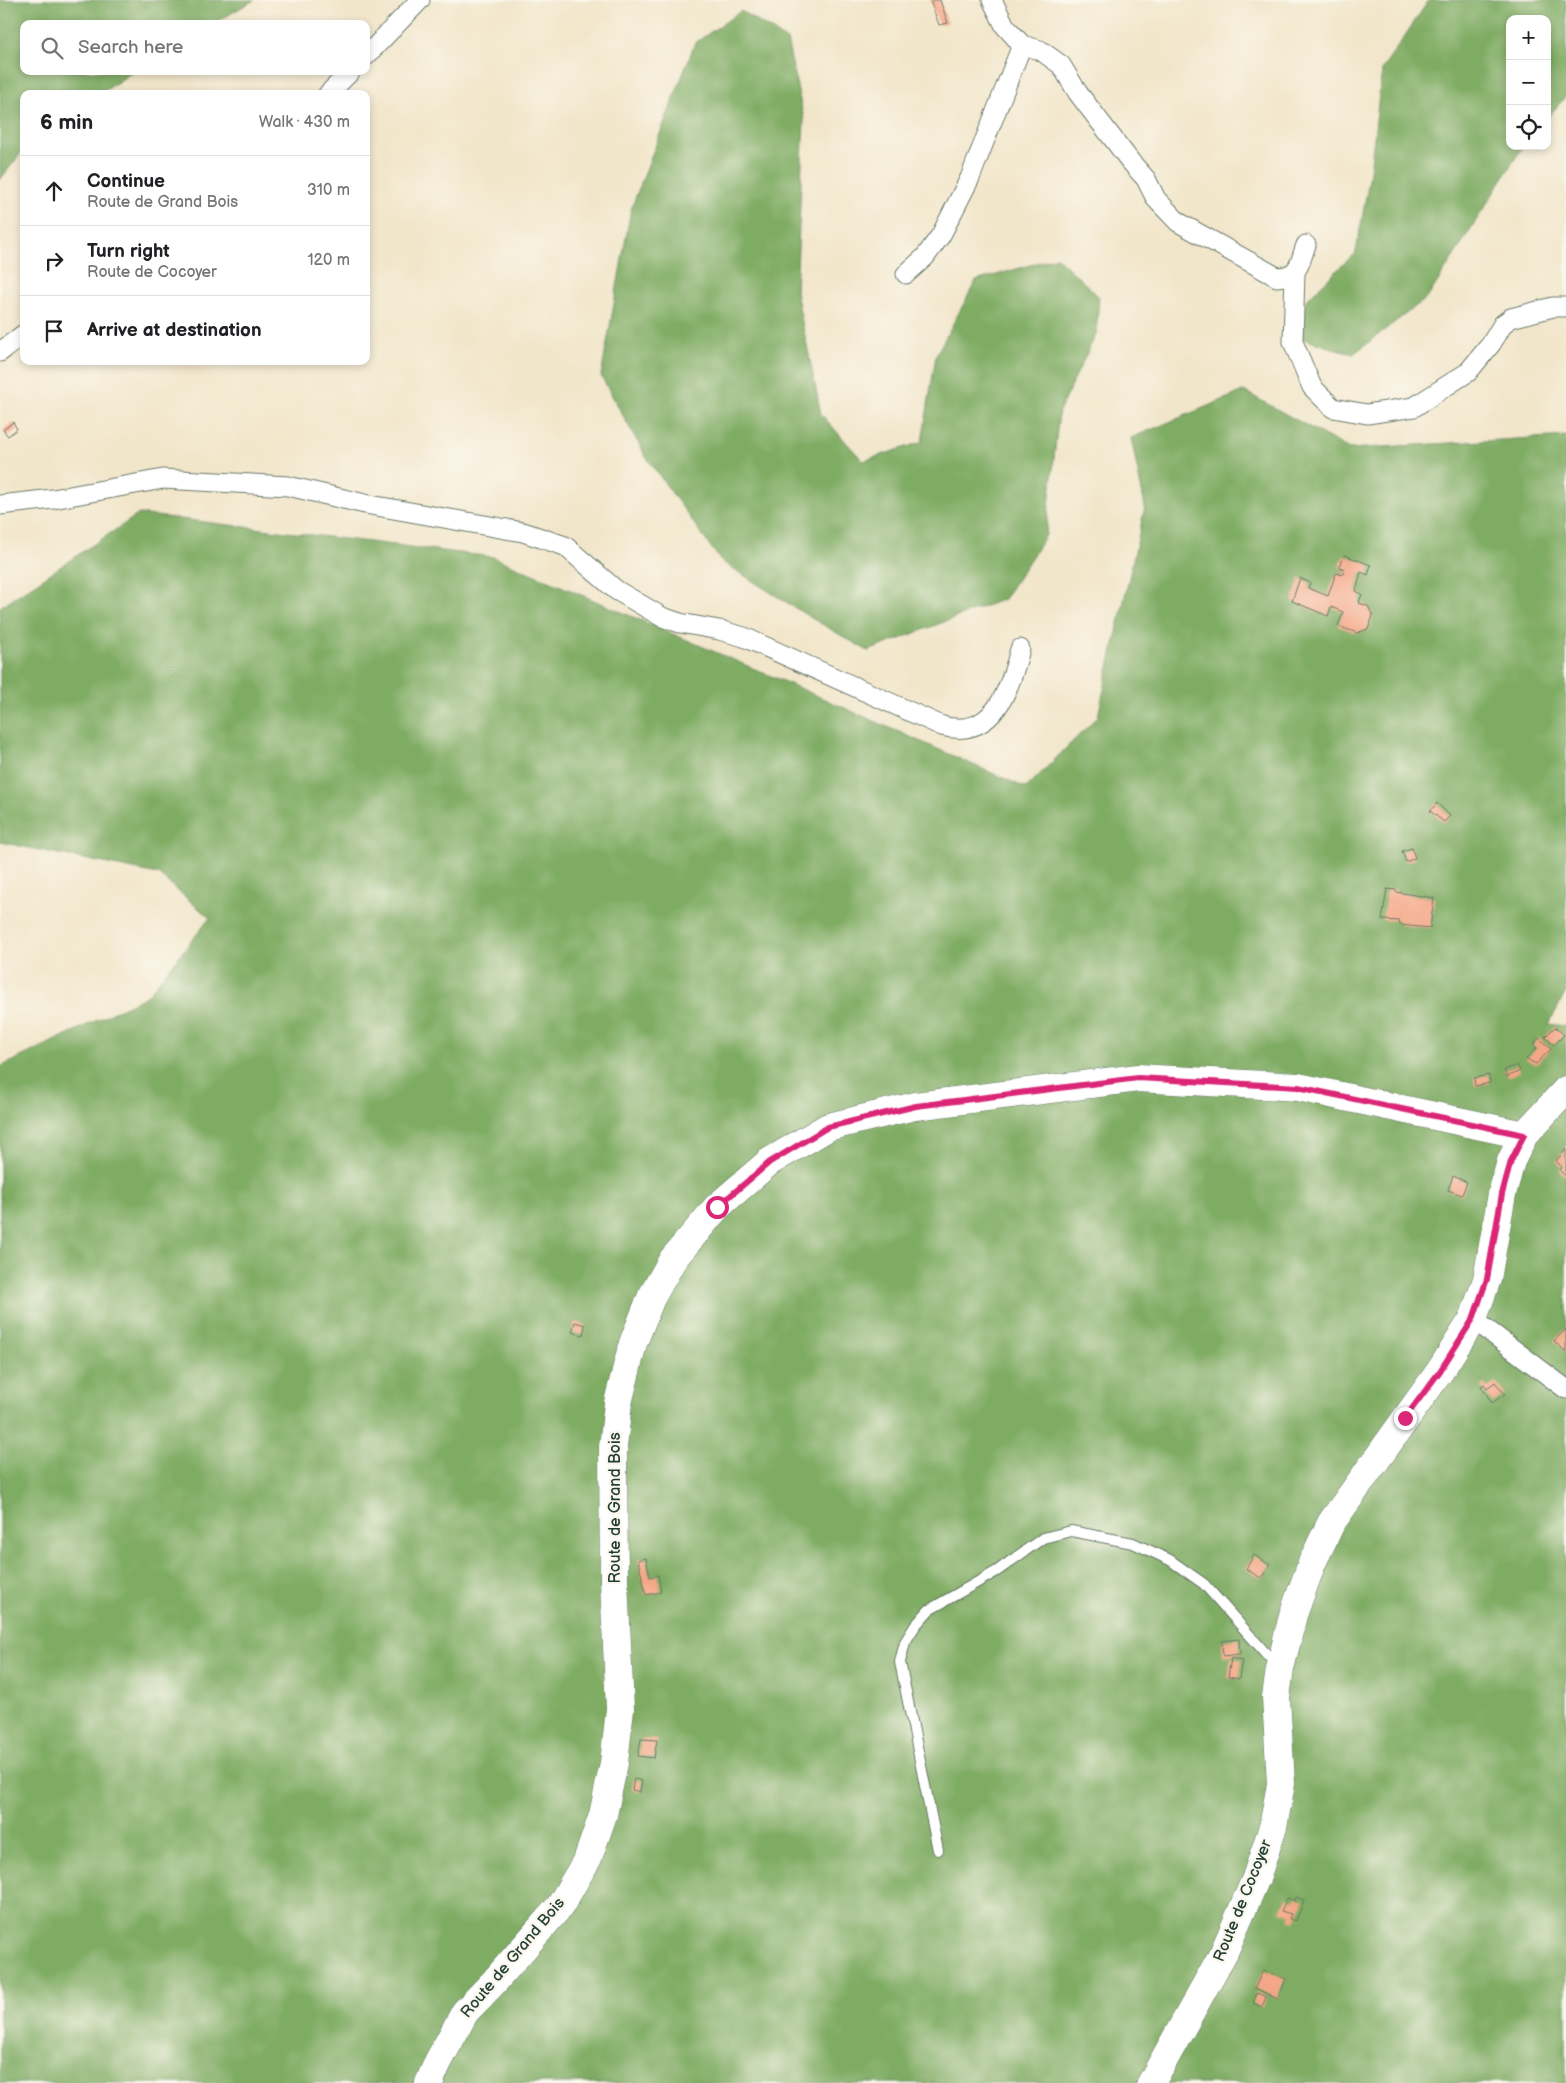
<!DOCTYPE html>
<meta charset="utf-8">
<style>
:root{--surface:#fff;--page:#f6f6f6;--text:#202124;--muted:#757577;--line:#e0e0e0}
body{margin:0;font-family:"Balsamiq Sans",sans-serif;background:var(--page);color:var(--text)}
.controls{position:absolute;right:15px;top:15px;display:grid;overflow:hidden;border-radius:10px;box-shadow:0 2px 8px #0003}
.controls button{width:45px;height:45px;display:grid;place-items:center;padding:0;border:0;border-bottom:1px solid var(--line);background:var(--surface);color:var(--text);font:25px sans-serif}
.stop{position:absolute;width:15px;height:15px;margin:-11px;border:4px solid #db2777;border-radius:50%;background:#fff}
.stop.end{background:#db2777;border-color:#fff;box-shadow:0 1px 5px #0008}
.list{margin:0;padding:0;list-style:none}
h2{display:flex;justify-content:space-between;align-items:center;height:65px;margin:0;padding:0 20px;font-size:21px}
h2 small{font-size:16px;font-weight:400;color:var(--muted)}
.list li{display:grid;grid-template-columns:32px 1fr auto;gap:15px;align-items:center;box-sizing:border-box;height:70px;padding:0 20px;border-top:1px solid var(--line)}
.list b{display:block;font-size:19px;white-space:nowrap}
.list p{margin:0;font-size:16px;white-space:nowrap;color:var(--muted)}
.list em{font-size:16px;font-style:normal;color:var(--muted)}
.icon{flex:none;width:28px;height:28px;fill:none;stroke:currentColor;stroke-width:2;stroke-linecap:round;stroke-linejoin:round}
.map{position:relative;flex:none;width:1566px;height:2083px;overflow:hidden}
.search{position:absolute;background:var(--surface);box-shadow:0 2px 8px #0003;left:20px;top:20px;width:350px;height:55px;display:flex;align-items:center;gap:12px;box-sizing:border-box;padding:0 18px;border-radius:10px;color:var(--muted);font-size:19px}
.panel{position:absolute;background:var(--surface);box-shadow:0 2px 8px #0003;left:20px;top:90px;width:350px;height:275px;border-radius:10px}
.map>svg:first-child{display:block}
.forest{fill:#7fac64;stroke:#4f744c}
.building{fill:#f4a788}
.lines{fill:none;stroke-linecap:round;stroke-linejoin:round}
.service-casing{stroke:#697868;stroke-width:12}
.minor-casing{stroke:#697868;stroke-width:21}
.secondary-casing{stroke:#697868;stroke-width:29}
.service{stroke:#fff;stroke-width:10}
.minor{stroke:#fff;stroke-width:19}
.secondary{stroke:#fff;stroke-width:28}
.route{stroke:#db2777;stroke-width:6}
.labels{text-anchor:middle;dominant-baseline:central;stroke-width:4.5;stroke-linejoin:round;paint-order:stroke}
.street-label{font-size:16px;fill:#1f3d34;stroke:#fbf7ec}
</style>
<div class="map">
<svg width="1566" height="2083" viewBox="0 0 1566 2083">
<rect width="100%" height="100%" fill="#fbf7ec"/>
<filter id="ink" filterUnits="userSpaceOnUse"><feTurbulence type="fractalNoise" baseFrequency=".02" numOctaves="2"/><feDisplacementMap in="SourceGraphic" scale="10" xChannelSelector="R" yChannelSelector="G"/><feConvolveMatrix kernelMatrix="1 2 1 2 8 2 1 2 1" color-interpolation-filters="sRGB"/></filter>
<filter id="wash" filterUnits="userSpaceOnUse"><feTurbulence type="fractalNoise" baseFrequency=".0096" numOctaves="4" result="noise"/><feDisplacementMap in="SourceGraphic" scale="20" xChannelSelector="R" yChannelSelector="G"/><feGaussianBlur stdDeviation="1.12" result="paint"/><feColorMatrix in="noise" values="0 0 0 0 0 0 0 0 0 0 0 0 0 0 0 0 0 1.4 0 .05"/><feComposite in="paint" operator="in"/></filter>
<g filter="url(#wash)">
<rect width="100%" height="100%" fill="#f2e6ca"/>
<!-- forest -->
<path class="forest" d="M0,0h254l-41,24h-189v47h110l-34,23h-76v55l-24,31z
M1429,0h137v96l-19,22v-99h-37v127h13l-95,151 -75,57 -50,-15 -8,-28 61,-59 13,-72 13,-110z
M741,11l46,29 17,79 -8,173 25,122 42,47 59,-19 14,-87 40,-74 81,-24 42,40 -3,37 -37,77 -13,124 -42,64 -136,52 -60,-35 -87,-55 -75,-104 -45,-81 30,-167 64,-166z
M1244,391l105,58 217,-13v556l-17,32 17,2v1057h-1566v-1016l147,-71 63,-78 -52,-44 -158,-32v-235l139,-93 354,43 304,130 229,101 72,-72 47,-209 -14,-69z"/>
<g id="blocks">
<!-- building -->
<path class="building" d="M930,0h10l8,23 -9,2z
M13,422l4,7 -9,7 -5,-6z
M1344,555l27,10 -3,10 -7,-3 -5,19 6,3 -3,9 9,3 5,10 -5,13 -11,4 -19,-7 5,-14 -12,-5 -3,9 -36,-15 8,-23 10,5 -2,5 20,8 8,-23 7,2 2,-6 -6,-2z
M1437,803l13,13 -6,6 -14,-11z
M1412,848l3,10 -9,4 -4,-11z
M1387,889l9,1v2l38,6 -4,30 -30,-3 -1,-4 -17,-1z
M1555,1027l9,8 -10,10 -9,-8z
M1539,1038l12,11 -15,15 -10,-5 11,-11 -4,-3z
M1517,1065l3,6 -13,6 -3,-7z
M1489,1075l1,8 -15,3 -1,-8z
M1566,1149v27l-6,-5 2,-4 -6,-6z
M1453,1176l14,6 -5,13 -14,-5z
M575,1322l10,3 -2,10 -11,-3z
M1566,1329v23l-12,-11z
M1495,1382l10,12 -13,9 -11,-17 3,-2 3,4z
M1254,1555l16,10 -9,13 -15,-9z
M646,1558l4,19 8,-2 3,17 -15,3 -8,-35z
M1239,1639l1,15 -17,2 -1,-15z
M1231,1658l11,2 -3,19 -11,-2z
M641,1739l16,1 -3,18 -16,-2z
M634,1779l8,2 -2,11 -8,-2z
M1296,1897l8,3 -8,21 -7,-2 2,-5 -10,-3 6,-13 8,3z
M1263,1970l23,9 -8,20 -23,-11z
M1257,1993l9,4 -4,10 -9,-4z"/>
</g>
</g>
<g filter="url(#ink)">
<use href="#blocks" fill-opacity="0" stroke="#697868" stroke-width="1"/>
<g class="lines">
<defs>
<path id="service" d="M938,1850l-38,-188 5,-20 10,-16 14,-16 68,-39 46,-33 28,-7 62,12 37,17 34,24 74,83"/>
<path id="minor" d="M992,0l13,26 17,19 18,5 21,15 17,28 52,68 16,18 10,20 22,23 99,55c23,-1 22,-13 29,-32
M366,56l54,-56
M328,94l23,-23
M1295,272l-2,70 19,45 21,21 34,6 47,-7 54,-35 23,-28 12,-20 8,-6 42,-11h13
M906,274l19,-17 16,-22 29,-57 52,-133
M0,352l24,-18
M0,505l53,-6 110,-20 125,7 77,18 158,28 42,14 51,44 46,27 18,6 39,7 25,7 198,89c52,14 68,-37 78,-77
M1473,1319l93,70"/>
<path id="secondary" d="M429,2083l9,-21 27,-50 29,-30 66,-76 28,-48 15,-43 11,-52 6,-54 -6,-128 -1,-134 5,-44 15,-60 18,-45 22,-39 44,-52 52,-45 59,-35 87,-21 223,-28 160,9 226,48
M1151,2083l73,-131 32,-74 17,-51 8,-43 -5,-87 4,-28 13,-54 19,-52 19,-40 109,-152 33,-52 14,-40 15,-85 9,-33 13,-26 42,-45"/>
</defs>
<!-- service casing -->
<use href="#service" class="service-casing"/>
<!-- minor casing -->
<use href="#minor" class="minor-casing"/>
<!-- secondary casing -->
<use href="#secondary" class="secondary-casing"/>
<!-- service -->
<use href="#service" class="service"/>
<!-- minor -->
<use href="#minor" class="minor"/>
<!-- secondary -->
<use href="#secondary" class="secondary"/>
</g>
</g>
<g class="lines" filter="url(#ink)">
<!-- route -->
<path class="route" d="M717,1207l53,-45 58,-35 88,-21 222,-28 160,9 226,48 -13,26 -9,33 -15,85 -14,40 -33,52 -35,47"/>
</g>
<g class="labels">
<!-- street labels -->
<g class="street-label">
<text transform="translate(615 1508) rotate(-90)">Route de Grand Bois</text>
<text transform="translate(1243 1901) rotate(-68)">Route de Cocoyer</text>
<text transform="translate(513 1958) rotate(-50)">Route de Grand Bois</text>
</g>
</g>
</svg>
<div class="controls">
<button>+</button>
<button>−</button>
<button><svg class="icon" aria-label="locate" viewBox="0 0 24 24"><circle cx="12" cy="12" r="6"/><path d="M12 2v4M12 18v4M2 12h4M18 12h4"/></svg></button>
</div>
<div class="stop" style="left:717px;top:1207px"></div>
<div class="stop end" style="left:1405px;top:1418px"></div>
<div class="search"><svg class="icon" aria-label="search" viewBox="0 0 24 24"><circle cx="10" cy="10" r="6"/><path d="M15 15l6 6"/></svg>Search here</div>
<section class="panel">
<h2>6 min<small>Walk · 430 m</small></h2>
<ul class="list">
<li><svg class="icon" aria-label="ahead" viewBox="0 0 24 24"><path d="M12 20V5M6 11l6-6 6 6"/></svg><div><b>Continue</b><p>Route de Grand Bois</p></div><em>310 m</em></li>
<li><svg class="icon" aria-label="right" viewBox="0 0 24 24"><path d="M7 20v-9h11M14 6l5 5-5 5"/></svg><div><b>Turn right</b><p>Route de Cocoyer</p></div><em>120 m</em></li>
<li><svg class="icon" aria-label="arrive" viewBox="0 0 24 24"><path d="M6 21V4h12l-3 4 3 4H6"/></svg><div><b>Arrive at destination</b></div></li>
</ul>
</section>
</div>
